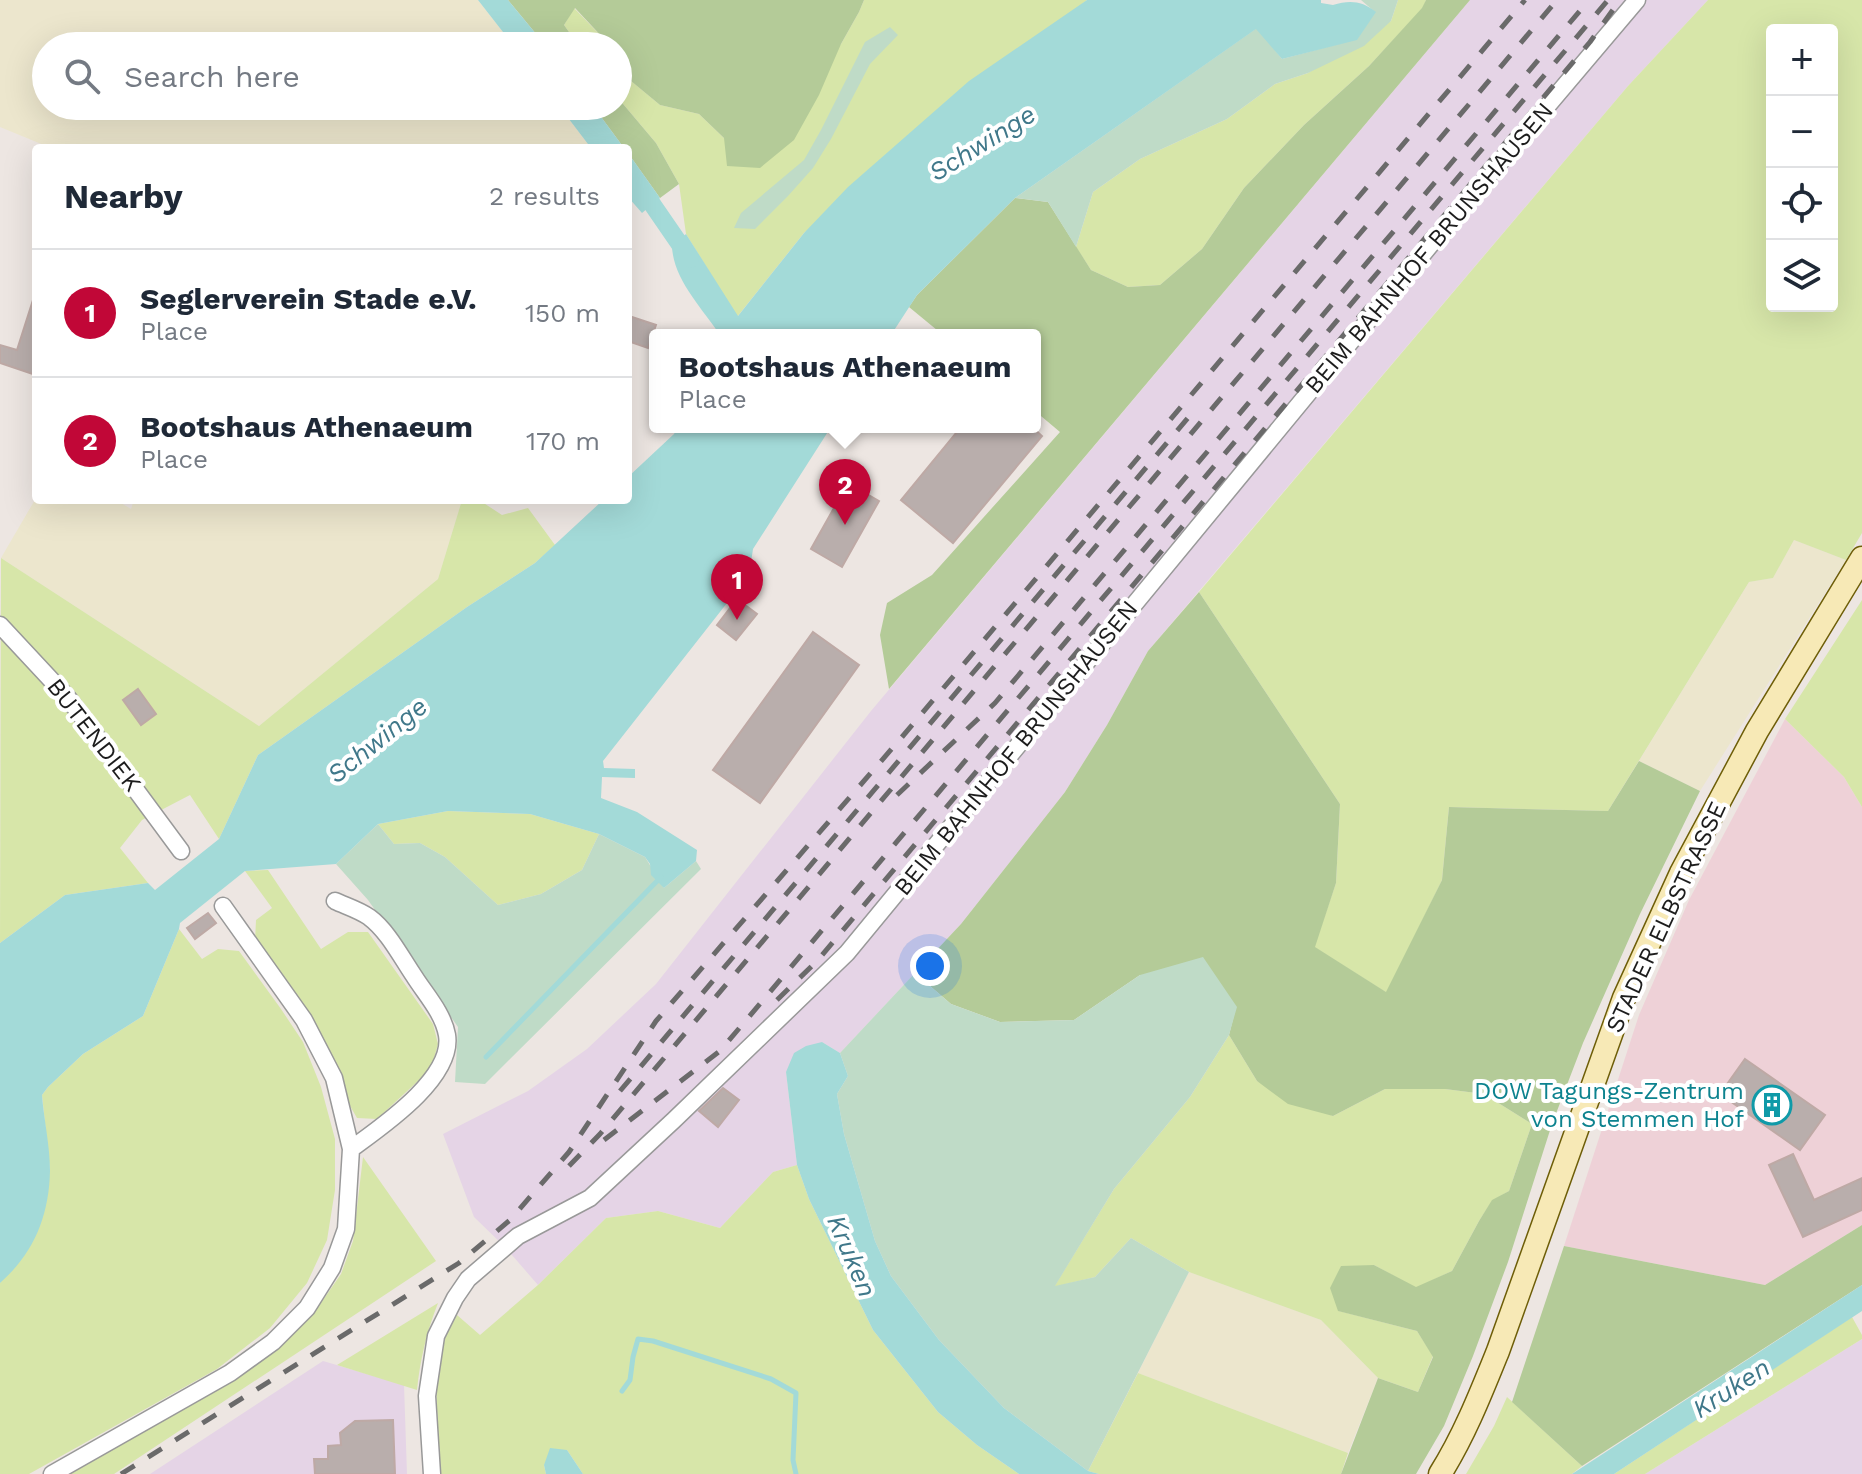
<!DOCTYPE html>
<meta charset="utf-8">
<style>
:root{--surface:#fff;--page:#f2f2f3;--text:#1f2937;--muted:#747a83;--line:#e0e1e3;--accent:#c10737}
body{margin:0;font-family:"Work Sans",sans-serif;background:var(--page);color:var(--text)}
.controls{position:absolute;right:24px;top:24px;display:grid;overflow:hidden;border-radius:8px;box-shadow:0 8px 32px #0002}
.controls button{width:72px;height:72px;display:grid;place-items:center;padding:0;border:0;border-bottom:2px solid var(--line);background:var(--surface);color:var(--text);font:40px sans-serif}
.you{position:absolute;left:930px;top:966px;width:28px;height:28px;margin:-20px;border:6px solid #fff;border-radius:50%;background:#1a73e8;box-shadow:0 0 0 12px #1a73e833}
.badge{display:grid;place-items:center;width:52px;height:52px;border-radius:50%;background:var(--accent);color:#fff;font-size:26px;font-weight:700}
.pin{position:absolute;translate:-50% -66px;filter:drop-shadow(0 2px 4px #0008)}
.pin::after{content:'';position:absolute;top:42px;width:28px;height:24px;background:inherit;clip-path:polygon(0 0,100% 0,50% 100%)}
.popup{position:absolute;left:649px;top:329px;width:392px;height:104px;box-sizing:border-box;display:grid;place-content:center;border-radius:8px;background:var(--surface);filter:drop-shadow(0 2px 6px #0005);font-size:26px;white-space:nowrap;color:var(--muted)}
.popup b{font-size:30px;color:var(--text)}
.popup::after{content:'';position:absolute;left:50%;top:100%;margin-left:-16px;border:16px solid transparent;border-top-color:var(--surface)}
.list{margin:0;padding:0;list-style:none}
h2{display:flex;justify-content:space-between;align-items:center;height:104px;margin:0;padding:0 32px;font-size:34px}
h2 small{font-size:26px;font-weight:400;color:var(--muted)}
.list li{display:grid;grid-template-columns:52px 1fr auto;gap:24px;align-items:center;box-sizing:border-box;height:128px;padding:0 32px;border-top:2px solid var(--line)}
.list b{display:block;font-size:30px;white-space:nowrap}
.list p{margin:0;font-size:26px;white-space:nowrap;color:var(--muted)}
.list em{font-size:26px;font-style:normal;color:var(--muted)}
.icon{flex:none;width:44px;height:44px;fill:none;stroke:currentColor;stroke-width:2;stroke-linecap:round;stroke-linejoin:round}
.map{position:relative;flex:none;width:1862px;height:1474px;overflow:hidden}
.search{position:absolute;background:var(--surface);box-shadow:0 8px 32px #0002;left:32px;top:32px;width:600px;height:88px;display:flex;align-items:center;gap:20px;box-sizing:border-box;padding:0 28px;border-radius:44px;color:var(--muted);font-size:30px}
.panel{position:absolute;background:var(--surface);box-shadow:0 8px 32px #0002;left:32px;top:144px;width:600px;height:360px;border-radius:8px}
.map>svg:first-child{display:block}
.commercial{fill:#eed1d7}
.industrial{fill:#e5d4e6}
.farmland{fill:#ece6cd}
.grass{fill:#d7e6a9;fill-rule:evenodd}
.forest{fill:#b4cb98}
.wetland{fill:#bfdbc7}
.water{fill:#a3dad8}
.lines{fill:none;stroke-linecap:round;stroke-linejoin:round}
.stream{stroke:#a3dad8;stroke-width:5}
.canal{stroke:#a3dad8;stroke-width:18}
.building{fill:#b9aeac;stroke:#bea9a5;stroke-width:2}
.street-casing{stroke:#999;stroke-width:19}
.secondary-casing{stroke:#6e5e08;stroke-width:25}
.street{stroke:#fff;stroke-width:16}
.secondary{stroke:#f7e9b6;stroke-width:22}
.rail{stroke:#6a6a6a;stroke-width:5;stroke-dasharray:16 16;stroke-linecap:butt}
.labels{text-anchor:middle;dominant-baseline:central;stroke-width:8;stroke-linejoin:round;paint-order:stroke}
.street-label{font-size:24px;fill:#1c1c1c;stroke:#fff}
.culture-label{font-size:24px;fill:#0d838f;stroke:#fff;text-anchor:end}
.water-label{font-size:26px;font-style:italic;fill:#40788a;stroke:#fff}
</style>
<div class="map">
<svg width="1862" height="1474" viewBox="0 0 1862 1474">
<rect width="100%" height="100%" fill="#ede6e2"/>
<!-- commercial -->
<path class="commercial" d="M1785,719l59,58 18,30v418l-97,60 -201,-39 75,-231 50,-115z"/>
<!-- industrial -->
<path class="industrial" d="M1470,0h238l-80,86 -480,565 -41,74 -42,67 -104,132 -121,129 -18,-11 -36,30 11,93 -24,7 -53,56 -62,-17 -52,7 -68,67 -33,-38 -31,-30 -31,-83 85,-43 59,-42 69,-65 215,-273z
M1862,1339v135h-217z
M323,1361l81,24 3,89h-257z"/>
<!-- farmland -->
<path class="farmland" d="M0,0h478l36,46h-468v60h513l32,42h-540l-51,-21z
M36,498v2h80l15,9 3,-9h328l-24,79 -179,147 -258,-168z
M1794,540l52,20 -146,231 -61,-30 110,-179 24,-4z
M1189,1272l132,48 57,58 -30,75 -210,-80z"/>
<!-- grass -->
<path class="grass" d="M864,0h223l-283,233 -67,84 -51,-83 -7,-50 -23,-41 -38,-45v-28l42,35 39,9 25,24 117,-94 18,-32z
M1398,0h28l-3,8 -54,58 -65,59 -60,63 -42,61 -42,36 -32,2 -37,-17 -15,-23 17,-55 47,-33 87,-40 48,-35 33,-11 83,-52z
M1708,0h154v533l-16,27 -52,-20 -21,38 -24,4 -141,229 -159,-4 -7,73 -55,113 -73,-46 22,-64 4,-79 -141,-212 429,-506zM1772,30h60v276h-60z
M574,8l31,32 2,6h-28l-15,-21z
M462,500h17l23,15 26,-7 27,37 -20,18 -68,44 -209,148 -39,84 -29,-44 -48,25 -22,28 28,35 -83,12 -65,48 1,-385 258,168 179,-147z
M1862,600v207l-18,-30 -59,-58z
M448,811l82,3 69,20 -17,36 -41,24 -43,11 -53,-48 -25,-14 -26,1 -16,-20z
M268,870l53,79 27,-17h20l65,92 5,20 -7,25 -54,50 -20,-1 -102,-177 1,-21 16,-12 -27,-37z
M179,929l23,30 16,-10 21,2 42,58 22,33 18,45 14,52v51l-8,50 -20,43 -37,45 -53,41 -188,105h-29v-191l50,-113 -8,-75 6,-8 35,-33 60,-38z
M1229,1035l28,46 76,35 52,-27h60l39,5 48,30 -23,67 -17,10 -13,20 -27,50 -36,17 -42,-23 -35,46 78,20 16,25 -15,36 -40,-14 -57,-58 -132,-48 -58,-34 -36,39 -41,10 60,-98 76,-92z
M363,1157l73,104 -322,213h-47l213,-127 36,-37 25,-36 12,-33z
M797,1165l12,34 64,131 65,82 39,33 42,29h-436l-16,-24 -23,15 2,9h-106l-4,-87 6,-43 15,-29 23,20 58,-50 68,-67 52,-7 62,17 53,-56z
M438,1303c-11,28 -18,56 -21,87l-80,-25z
M1852,1317l10,18v4l-217,135h-31z
M1138,1373l210,80 -7,21h-242l-11,-3z
M1507,1397l75,69 -10,8h-106l28,-48z"/>
<!-- forest -->
<path class="forest" d="M508,0h356l-5,12 -18,32 -22,51 -25,45 -34,28 -33,-2 -3,-28 -25,-24 -39,-9 -41,-34 -1,-25h-11l-2,-6 -30,-32 -11,17 15,21h-33z
M1426,0h44l-581,689 -9,-54 7,-32 45,-28 128,-143 -25,-21v-76h-92l-34,-28 8,-12 98,-97 33,4 43,68 37,17 32,-2 42,-36 42,-61 60,-63 65,-59 53,-58z
M618,98l38,45 23,41 -19,14 -32,-45v-5h-4l-31,-42h25z
M1199,592l141,212 -4,79 -21,64 71,45 56,-112 7,-73 159,4 31,-50 61,30 -60,123 -57,129 -31,81 -44,138 -35,94 -29,70 -28,48h-75l37,-96 40,14 15,-35 -16,-26 -79,-20 -8,-23 11,-22 33,-1 42,22 36,-16 27,-50 13,-21 17,-9 23,-67 -48,-30 -39,-5h-60l-52,27 -45,-12 -31,-23 -28,-46 7,-28 -96,-32 -66,45 -74,2 -49,-18 -36,-31 46,-49 104,-132 42,-67 41,-74z
M1862,1225v60l-280,181 -70,-64 52,-156 201,39z"/>
<!-- wetland -->
<path class="wetland" d="M1361,0h37l-7,21 -27,25 -56,27 -33,11 -48,35 -87,40 -47,33 -17,55 -28,-45 -33,-4 242,-170 25,31 75,-20 18,-27z
M890,27l8,8 -28,29 -39,75 -18,29 -25,28 -33,33 -21,-1 7,-15 63,-53 17,-30 44,-88z
M378,824l16,20 26,-1 25,14 53,48 43,-11 41,-24 17,-36 46,23 19,31 32,-27 5,8 -216,215 -30,-2 3,-55 -90,-127 -32,-36z
M1203,957l34,50 -8,28 -39,62 -76,92 -59,97 40,-9 36,-39 58,34 -101,199 -84,-63 -65,-68 -48,-64 -16,-35 -31,-107 -7,-40 11,-18 -8,-23 75,-80 36,31 49,18 74,-2 66,-45z"/>
<!-- water -->
<path class="water" d="M478,0h30l38,46h-32z
M1087,0h234v3l12,2c17,-5 29,-4 43,7l-19,28 -75,19 -26,-30 -241,169 -98,97 -26,40h-171c-18,-27 -47,-56 -48,-89l14,-12 52,82 66,-83 44,-46 121,-106z
M559,106h34l31,42h-33z
M628,153l32,45 -18,15 -14,-16z
M678,427h153l-78,122 -4,26 -146,186 1,7 31,1v9l-33,-1 -1,21 36,14 60,38 -1,11 -32,27 -13,-13 -1,-11 -5,-7 -46,-23 -69,-20 -82,-3 -70,13 -42,40 -91,7 -65,52 -1,6 -36,87 -60,38 -35,33 -6,8c2,25 8,51 8,76 -1,45 -16,82 -50,112v-340l65,-48 83,-12 7,7 64,-51 39,-84 209,-148 68,-44 68,-63h25v-23l46,-43z
M822,1042l18,11 8,23 -11,18 7,40 31,107 16,35 48,64 65,68 84,63 11,3h-80l-42,-29 -39,-33 -65,-82 -64,-131 -12,-34 -11,-93 8,-19 12,-7z
M1862,1285v26l-248,163h-42z
M550,1448l17,2 16,24h-37l-2,-9z"/>
<g class="lines">
<!-- stream -->
<path class="stream" d="M486,1057l175,-180
M622,1391l8,-11 3,-23 5,-18 15,2 118,38 25,14 -3,67 3,14"/>
<!-- canal -->
<path class="canal" d="M628,169l62,90"/>
</g>
<!-- building -->
<path class="building" d="M33,300h3v75l-36,-12v-18l17,5z
M632,317l24,8 -8,23 -20,-7v-11z
M961,427h71l10,9 -89,107 -52,-43z
M848,483l31,18 -37,66 -31,-18z
M737,599l20,15 -21,26 -19,-15z
M813,632l46,33 -99,138 -47,-33z
M138,689l18,25 -15,11 -18,-25z
M208,913l8,10 -21,16 -8,-11z
M1745,1059l80,56 -25,35 -80,-56z
M723,1088l16,12 -21,27 -19,-16z
M1793,1154l21,46 48,-22v32l-59,27 -34,-72z
M393,1420l2,54h-80l-1,-15h14v-13l13,-1 -1,-12 15,-12z"/>
<g class="lines">
<defs>
<path id="street" d="M0,625l68,73 113,153
M335,901c11,5 24,9 34,16 19,14 32,40 45,59 12,19 29,37 33,59 7,43 -66,92 -96,114
M52,1474l178,-101 43,-31 34,-34 25,-40 14,-39 5,-80 -17,-71 -30,-58 -81,-114
M432,1474l-5,-78 9,-60 19,-38 13,-19 50,-43 72,-38 84,-78 173,-167 604,-733 186,-220"/>
<path id="secondary" d="M1440,1474c24,-38 41,-81 58,-123l126,-353 57,-125 76,-142 105,-173"/>
</defs>
<!-- street casing -->
<use href="#street" class="street-casing"/>
<!-- secondary casing -->
<use href="#secondary" class="secondary-casing"/>
<!-- street -->
<use href="#street" class="street"/>
<!-- secondary -->
<use href="#secondary" class="secondary"/>
<!-- rail -->
<path class="rail" d="M897,795l98,-92 594,-703
M777,1000l40,-39 773,-919 30,-42
M620,1091l573,-679
M604,1140l116,-89 888,-1051
M569,1166l31,-32 957,-1134
M121,1474l338,-211 51,-43 59,-68 87,-131 246,-284 623,-737"/>
</g>
<!-- icons -->
<defs>
<symbol id="building-ring" viewBox="-11 -11 22 22"><circle r="9.5" fill="#fff" stroke="#0f9aa8" stroke-width="1.5"/><path d="M-4-6H4V6H1V3H-1V6H-4ZM-2.5-4.3h1.7v1.8h-1.7ZM.8-4.3h1.7v1.8H.8ZM-2.5-1h1.7V.8h-1.7ZM.8-1h1.7V.8H.8Z" fill="#0f9aa8"/></symbol>
</defs>
<g fill-rule="evenodd">
<use href="#building-ring" x="1750" y="1083" width="44" height="44"/>
</g>
<g class="labels">
<!-- street labels -->
<g class="street-label">
<text transform="translate(1429 248) rotate(-50)">BEIM BAHNHOF BRUNSHAUSEN</text>
<text transform="translate(94 735) rotate(52)">BUTENDIEK</text>
<text transform="translate(1016 748) rotate(-51)">BEIM BAHNHOF BRUNSHAUSEN</text>
<text transform="translate(1666 917) rotate(-65)">STADER ELBSTRASSE</text>
</g>
<!-- culture labels -->
<g class="culture-label">
<text x="1744" y="1091">DOW Tagungs-Zentrum<tspan x="1744" dy="28">von Stemmen Hof</tspan></text>
</g>
<!-- water labels -->
<g class="water-label">
<text transform="translate(982 143) rotate(-32)">Schwinge</text>
<text transform="translate(377 740) rotate(-39)">Schwinge</text>
<text transform="translate(852 1256) rotate(67)">Kruken</text>
<text transform="translate(1731 1388) rotate(-33)">Kruken</text>
</g>
</g>
</svg>
<div class="controls">
<button>+</button>
<button>−</button>
<button><svg class="icon" aria-label="locate" viewBox="0 0 24 24"><circle cx="12" cy="12" r="6"/><path d="M12 2v4M12 18v4M2 12h4M18 12h4"/></svg></button>
<button><svg class="icon" aria-label="layers" viewBox="0 0 24 24"><path d="M12 4l9 5-9 5-9-5zM3 14l9 5 9-5"/></svg></button>
</div>
<div class="you"></div>
<div class="pin badge" style="left:737px;top:620px">1</div>
<div class="pin badge" style="left:845px;top:525px">2</div>
<div class="popup"><b>Bootshaus Athenaeum</b>Place</div>
<div class="search"><svg class="icon" aria-label="search" viewBox="0 0 24 24"><circle cx="10" cy="10" r="6"/><path d="M15 15l6 6"/></svg>Search here</div>
<section class="panel">
<h2>Nearby<small>2 results</small></h2>
<ul class="list">
<li><span class="badge">1</span><div><b>Seglerverein Stade e.V.</b><p>Place</p></div><em>150 m</em></li>
<li><span class="badge">2</span><div><b>Bootshaus Athenaeum</b><p>Place</p></div><em>170 m</em></li>
</ul>
</section>
</div>
